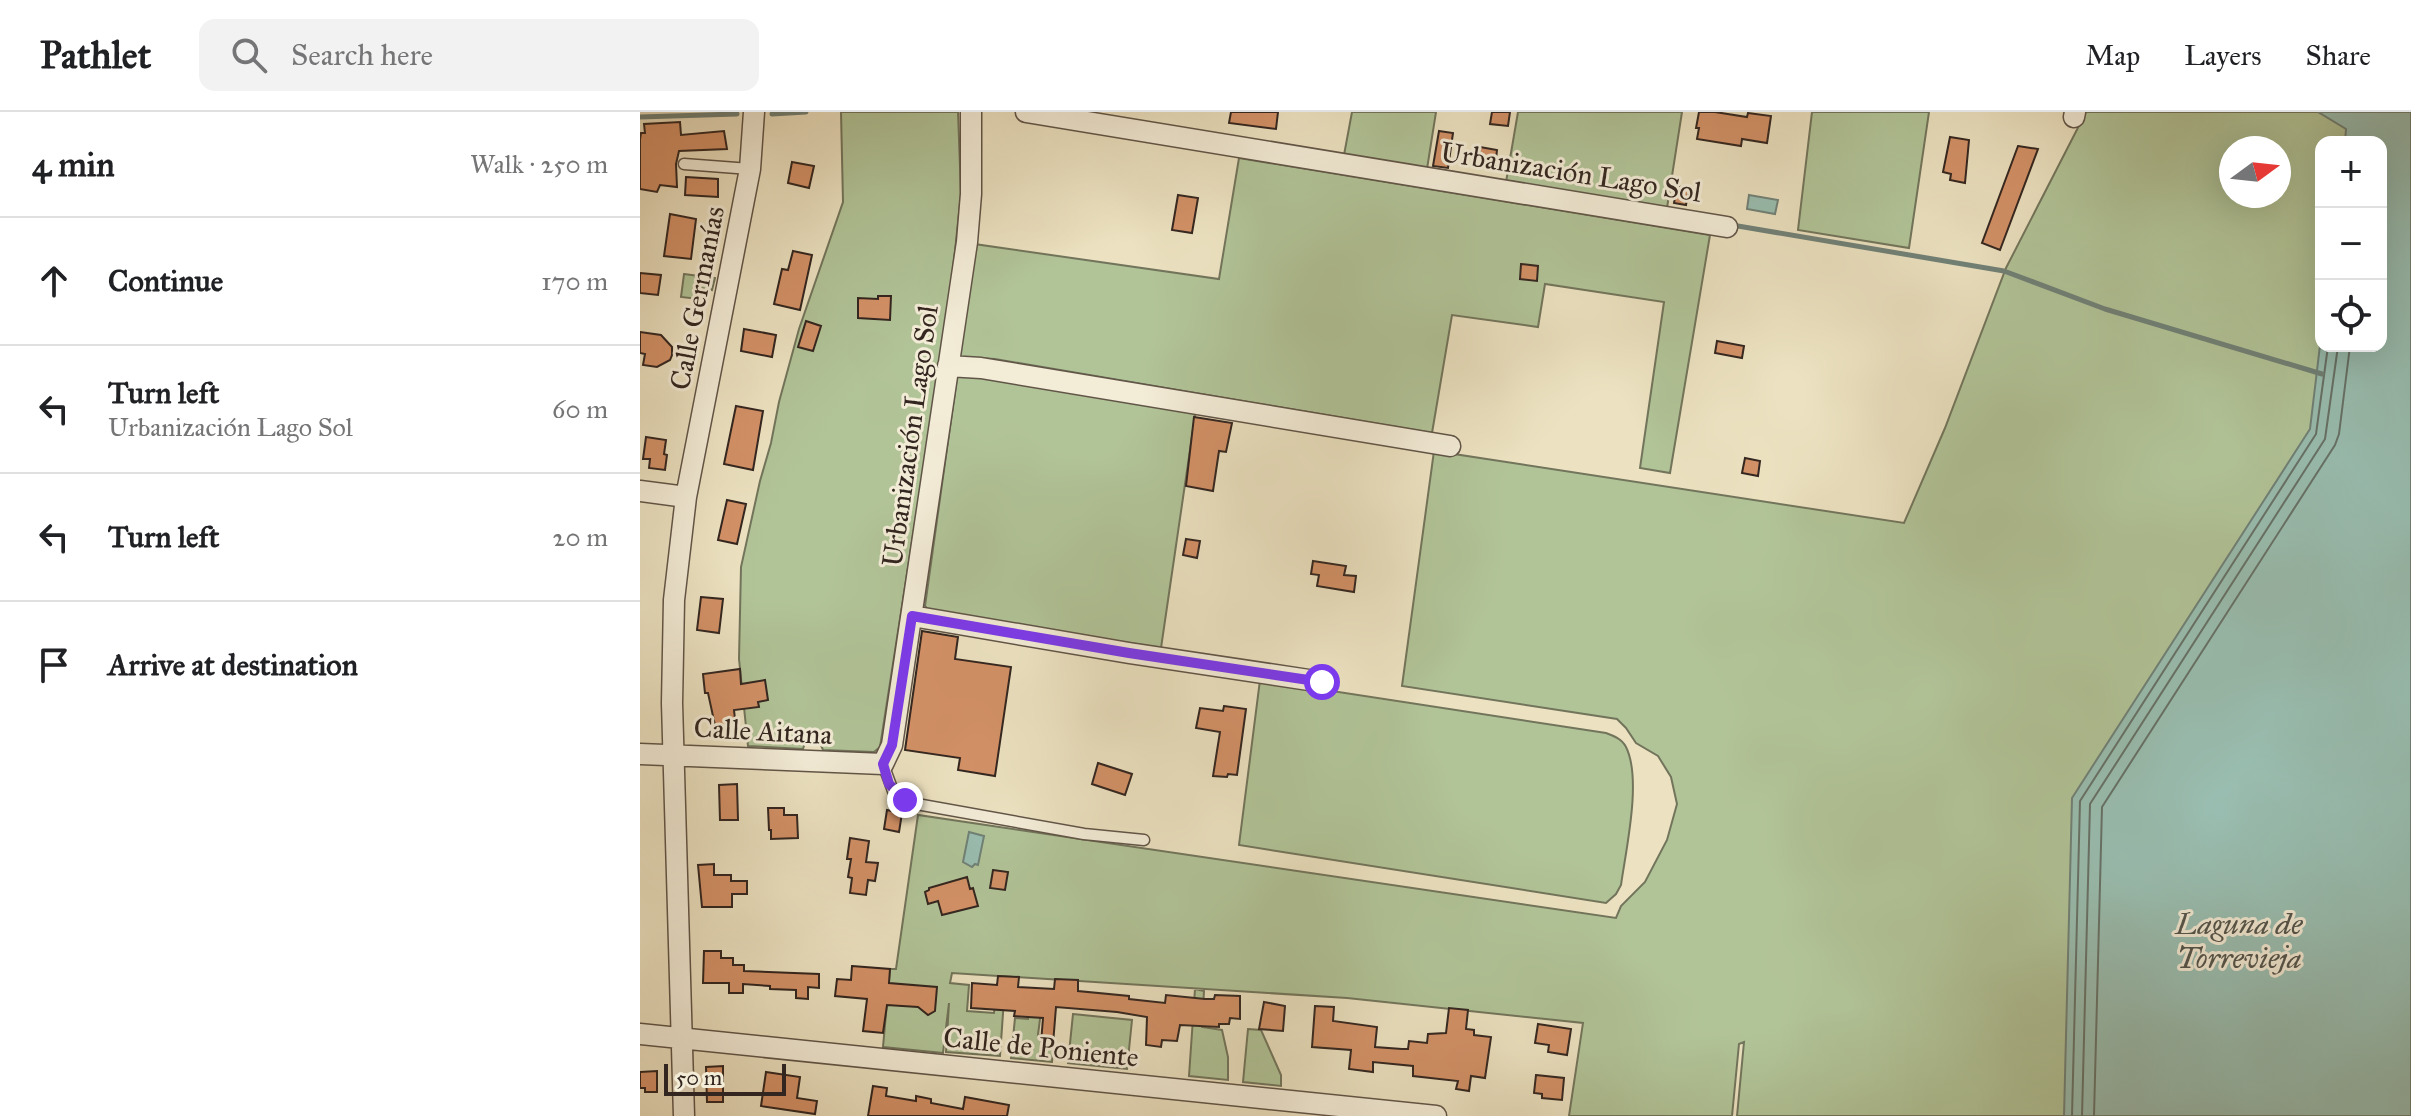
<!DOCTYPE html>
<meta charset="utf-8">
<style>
:root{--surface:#fff;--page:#f2f2f2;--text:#202124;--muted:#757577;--line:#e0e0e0}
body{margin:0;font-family:"IM FELL Great Primer",serif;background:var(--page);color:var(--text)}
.controls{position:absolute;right:24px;top:24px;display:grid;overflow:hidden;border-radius:16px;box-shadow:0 8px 32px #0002}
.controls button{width:72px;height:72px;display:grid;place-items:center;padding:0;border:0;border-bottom:2px solid var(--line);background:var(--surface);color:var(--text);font:40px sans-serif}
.compass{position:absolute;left:1579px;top:24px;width:72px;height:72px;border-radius:50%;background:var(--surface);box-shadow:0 8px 32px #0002;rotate:75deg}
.scale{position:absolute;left:24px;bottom:20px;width:122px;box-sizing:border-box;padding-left:8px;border:4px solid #332620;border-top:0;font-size:22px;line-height:28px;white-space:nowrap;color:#332620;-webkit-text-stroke:6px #f3ecd7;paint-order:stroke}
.stop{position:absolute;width:24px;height:24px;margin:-18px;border:6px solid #7c3aed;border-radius:50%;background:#fff}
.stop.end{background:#7c3aed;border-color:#fff;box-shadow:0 2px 8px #0008}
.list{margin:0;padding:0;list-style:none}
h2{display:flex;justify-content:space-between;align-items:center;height:104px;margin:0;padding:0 32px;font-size:34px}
h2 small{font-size:26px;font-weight:400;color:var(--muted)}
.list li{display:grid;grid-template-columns:52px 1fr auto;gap:24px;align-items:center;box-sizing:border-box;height:128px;padding:0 32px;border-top:2px solid var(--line)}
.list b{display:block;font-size:30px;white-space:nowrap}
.list p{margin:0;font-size:26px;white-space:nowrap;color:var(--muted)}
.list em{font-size:26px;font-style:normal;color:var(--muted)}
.icon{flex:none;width:44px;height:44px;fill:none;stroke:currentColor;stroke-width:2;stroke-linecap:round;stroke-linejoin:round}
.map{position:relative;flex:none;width:1771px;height:1004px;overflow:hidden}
header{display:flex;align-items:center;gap:48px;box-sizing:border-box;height:112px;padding:0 40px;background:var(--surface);border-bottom:2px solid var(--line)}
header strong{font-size:38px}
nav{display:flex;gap:44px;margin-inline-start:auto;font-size:28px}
.search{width:560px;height:72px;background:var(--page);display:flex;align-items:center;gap:20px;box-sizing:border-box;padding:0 28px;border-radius:16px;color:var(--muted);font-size:30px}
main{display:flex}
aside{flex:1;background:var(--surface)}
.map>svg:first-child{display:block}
.green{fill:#b1c498;stroke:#72755c;stroke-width:2;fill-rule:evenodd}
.water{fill:#99beb1;stroke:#708177;stroke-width:2}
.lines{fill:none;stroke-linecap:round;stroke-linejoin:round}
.shore{stroke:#667268;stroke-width:2}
.stream{stroke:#708177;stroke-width:5}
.building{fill:#d39167;stroke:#332620;stroke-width:2}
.service-casing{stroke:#615548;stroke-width:13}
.minor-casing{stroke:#615548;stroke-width:23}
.service{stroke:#f3ecd7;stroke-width:10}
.minor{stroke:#f3ecd7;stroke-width:20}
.route{stroke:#7c3aed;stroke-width:10}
.labels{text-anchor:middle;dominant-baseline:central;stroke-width:6;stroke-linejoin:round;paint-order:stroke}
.street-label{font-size:28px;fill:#332620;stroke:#f3ecd7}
.water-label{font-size:30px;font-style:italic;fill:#52544c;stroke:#f3ecd7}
</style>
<header>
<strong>Pathlet</strong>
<div class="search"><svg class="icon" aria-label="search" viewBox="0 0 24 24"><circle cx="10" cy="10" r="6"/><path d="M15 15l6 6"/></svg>Search here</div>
<nav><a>Map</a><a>Layers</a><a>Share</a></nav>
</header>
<main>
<aside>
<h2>4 min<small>Walk · 250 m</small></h2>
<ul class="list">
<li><svg class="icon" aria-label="ahead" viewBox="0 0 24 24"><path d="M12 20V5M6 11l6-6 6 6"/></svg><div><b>Continue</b></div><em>170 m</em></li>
<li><svg class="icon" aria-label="left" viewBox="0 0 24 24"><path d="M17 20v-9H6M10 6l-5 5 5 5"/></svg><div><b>Turn left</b><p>Urbanización Lago Sol</p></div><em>60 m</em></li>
<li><svg class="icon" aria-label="left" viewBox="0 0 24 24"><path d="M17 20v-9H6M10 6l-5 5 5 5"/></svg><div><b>Turn left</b></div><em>20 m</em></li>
<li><svg class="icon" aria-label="arrive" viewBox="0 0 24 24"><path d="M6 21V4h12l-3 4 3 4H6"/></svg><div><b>Arrive at destination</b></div></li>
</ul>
</aside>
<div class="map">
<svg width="1771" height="1004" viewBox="0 0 1771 1004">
<rect width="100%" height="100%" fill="#ece2c1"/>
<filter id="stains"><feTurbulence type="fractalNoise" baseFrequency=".0025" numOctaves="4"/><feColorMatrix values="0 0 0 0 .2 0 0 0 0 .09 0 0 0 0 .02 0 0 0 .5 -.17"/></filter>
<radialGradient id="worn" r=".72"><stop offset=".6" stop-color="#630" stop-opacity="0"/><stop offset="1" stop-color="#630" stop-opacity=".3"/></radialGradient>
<!-- green -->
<path class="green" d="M201,0h117l3,82 -11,104 -70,449 -6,5 -51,-2 -6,-14h-10l-4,13 -55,-3 -9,-87 2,-92 19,-86 11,-38 8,-41 20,-73 44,-127z
M712,0h84l-9,57 -83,-14z
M878,0h164l-15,96 -161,-26z
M1172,0h117l-20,136 -111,-18z
M1446,0h325v1004h-674l7,-74 -5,2 -7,72h-163l14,-93 -236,-25 -395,-25 -2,10 19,2 -2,26 27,2 3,-29 8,1 -5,71 -54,-4 3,-49 -6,50 -60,-6 7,-78h6l22,-154 698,103 5,-12 24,-24 22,-42 10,-36 -6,-27 -13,-21 -22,-13 -10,-15 -9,-9 -215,-33 32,-235 470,72 41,-95 61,-160zM1681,30h60v204h-60zM1591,36h48v48h-48z
M599,46l471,77 -40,238 -30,-5 24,-166 -119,-18 -7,43 -86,-12 -20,118 -437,-74 -36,-2 15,-113 245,35z
M44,162l31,4 -3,12 -12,-2 -2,11 -17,-2z
M324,263l232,34 -35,239 -231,-36 -5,-6 32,-229z
M620,568l346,53c8,3 16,6 20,14 16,32 0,102 -5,138l-5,9 -10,9 -367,-58z
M555,877l9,2 -2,36 20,3 6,27v23l-39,-4z
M389,898l12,1 -3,24 16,2 -2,25 -41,-4 4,-40 13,1z
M433,902l59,6 -5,49 -59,-6z
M608,917l13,1 20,45v11l-38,-4z"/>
<!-- water -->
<path class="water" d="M1678,0h93v1004h-347l8,-318 238,-369 11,-92v9h60v-204h-36l1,-13z
M1109,83l29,5 -3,14 -28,-5z
M329,720l15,4 -6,29 -3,-1 -3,3 -9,-5z"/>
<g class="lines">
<!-- shore -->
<path class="shore" d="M1432,1004l8,-315 236,-367 12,-88
M1442,1004l8,-312 235,-365 13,-93
M1454,1004l8,-309 233,-362 4,-11 11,-88"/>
<!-- stream -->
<path class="stream" d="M132,2l34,-2
M0,5l97,-3
M1092,113l272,46 101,38 217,65"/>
</g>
<!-- building -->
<path class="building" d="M591,0h47l-2,17 -47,-6z
M852,0h18l-2,14 -18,-2z
M1059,0h16l32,5 1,-4 23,3 -4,27 -25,-4 -1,7 -44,-7 2,-11h-3z
M40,10l1,13 43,-4 3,18 -48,2 -3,13 1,23 -17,-2 -3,7 -17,-3v-50l1,-6h4l-1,-9z
M799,19l14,2 -5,35 -15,-2z
M1310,25l19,3 -4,43 -15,-3 1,-6 -8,-2z
M1378,34l20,3 -38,101 -18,-7z
M840,35l17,3 -2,18 -17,-3z
M152,50l22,4 -5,22 -21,-5z
M46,65l32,2v18l-33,-2z
M1037,74l12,2 -3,17 -12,-2z
M538,83l20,3 -6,35 -20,-3z
M30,102l26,5 -5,40 -27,-3z
M153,139l19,4 -12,55 -26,-6 8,-35 6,1z
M881,152l17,2 -1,15 -17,-2z
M0,161l21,2 -3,20 -18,-2z
M238,184h13l-1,24 -32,-2v-20l20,1z
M166,209l15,5 -8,25 -15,-4z
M104,217l32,6 -4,22 -31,-6z
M0,220l21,3 11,12v8l-2,5 -13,7 -14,-2 2,-11 -5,-1z
M1077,229l27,5 -2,12 -27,-5z
M96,294l27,5 -10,59 -29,-6z
M554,305l38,6 -6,29 -7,-1 -6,40 -27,-5z
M6,325l20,3 -2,14 3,1 -2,15 -16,-2 1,-9h-7z
M1105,346l15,3 -2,15 -16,-3z
M87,388l19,4 -9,40 -19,-4z
M546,427l14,2 -3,17 -14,-3z
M673,449l33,5 -2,9 12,1 -2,16 -37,-6 2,-11 -8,-1z
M61,485l22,2 -4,34 -22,-3z
M282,519l36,6 -3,22 56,8 -16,109 -37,-6 2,-12 -55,-8z
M100,557l1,15 24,-4 3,20 -10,2 1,5 -25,3 2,18 -20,2 -8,-37h-3l-2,-19z
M584,594l22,3 -9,66 -9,-1 -1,3 -14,-1 7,-44 -24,-4 4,-20 23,3z
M458,651l34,11 -7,21 -33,-11z
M97,672l1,36h-18l-1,-35z
M128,696h16v7h13l1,23 -27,1v-9h-2z
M247,698l15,3 -3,19 -15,-3z
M210,726l19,3 -3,21 12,1 -3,18 -7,-1 -2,15 -16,-2 2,-15 -4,-1 3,-18h-4z
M74,752v11h17v6h16v13h-15v13h-30l-4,-42z
M353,758l15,2 -3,18 -15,-2z
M327,765l3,12 3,-1 5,18 -36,9 -4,-14 -10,3 -3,-12 4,-2v-2z
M64,839h17v7h12v7h11v6l75,3v14l-11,-1v12l-12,-1v-8l-26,-1v-3l-27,-2v9h-14v-10h-26z
M212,854l38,3 -1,14 48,4 -2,24 -7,4 -10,-8 -31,-2 -4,28 -20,-2 4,-32 -32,-3 2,-17 14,1z
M358,864l21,1 -1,10 36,2 1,-10 23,1v11l51,5v3l36,4 1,-8 39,4h9l1,-4 25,1v23l-10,-1 -1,6h-10v3l-39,-2 -3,16 -15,-1 -1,7 -15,-2 1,-28 -30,-5 -61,-5 -3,37 -12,-1 2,-25 -29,-2 1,-5 -44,-3 1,-25 25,2z
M624,890l21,4 -2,25 -24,-2z
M675,894l19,1 -1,14 44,6 -2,20 27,2h6l1,-8 18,2 1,-9 18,-1 3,-25 19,2 -2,19 8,1v5l17,2 -6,41 -14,-2 -2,15 -13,-2 2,-8 -45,-5v-10l-40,-4v10l-24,-3 2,-19 -39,-3z
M898,912l33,5 -4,26 -19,-3 1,-7 -14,-2z
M83,954v36h-16l-1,-35z
M17,959v21h-12v-4h-5v-16z
M126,960l34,5 -3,21 20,3 -2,13 -54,-8z
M896,963l28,3 -2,22 -20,-2v-4l-8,-1z
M233,974l14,2 -1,8 30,5v-5l15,3v4l32,6 2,-12 44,8 -2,11h-139z"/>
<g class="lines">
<defs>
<path id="service" d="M44,52l66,5
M243,652l10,27 18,12 173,31 60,6"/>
<path id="minor" d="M386,0l701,115
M1434,5l1,-5
M308,254l33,2 469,78
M0,379l46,6
M272,504l217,37 193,29
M0,642l243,10 9,-19 75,-503 4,-48v-82
M0,922l796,82
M44,1004l-12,-413 2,-103 12,-103 64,-328 4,-57"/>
</defs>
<!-- service casing -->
<use href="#service" class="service-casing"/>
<!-- minor casing -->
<use href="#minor" class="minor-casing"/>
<!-- service -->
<use href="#service" class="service"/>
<!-- minor -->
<use href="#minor" class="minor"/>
</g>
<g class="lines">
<!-- route -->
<path class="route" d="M265,688l-16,-16 -6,-20 9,-19 20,-129 217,37 193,29"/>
</g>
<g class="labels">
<!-- street labels -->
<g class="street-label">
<text transform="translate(931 60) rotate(9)">Urbanización Lago Sol</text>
<text transform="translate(57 186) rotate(-79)">Calle Germanías</text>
<text transform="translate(270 324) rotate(-82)">Urbanización Lago Sol</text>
<text transform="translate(123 619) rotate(3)">Calle Aitana</text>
<text transform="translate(401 935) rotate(6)">Calle de Poniente</text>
</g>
<!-- water labels -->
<g class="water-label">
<text x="1599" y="812">Laguna de<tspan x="1599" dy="34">Torrevieja</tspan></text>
</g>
</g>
<rect width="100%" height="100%" filter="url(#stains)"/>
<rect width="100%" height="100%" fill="url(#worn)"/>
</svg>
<div class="controls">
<button>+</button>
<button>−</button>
<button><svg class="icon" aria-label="locate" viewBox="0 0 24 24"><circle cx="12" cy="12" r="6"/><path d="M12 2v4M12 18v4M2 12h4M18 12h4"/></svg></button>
</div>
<svg class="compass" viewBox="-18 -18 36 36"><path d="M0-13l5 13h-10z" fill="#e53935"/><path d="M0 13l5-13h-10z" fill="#757577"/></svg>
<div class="scale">50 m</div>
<div class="stop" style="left:682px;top:570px"></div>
<div class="stop end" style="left:265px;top:688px"></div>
</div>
</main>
